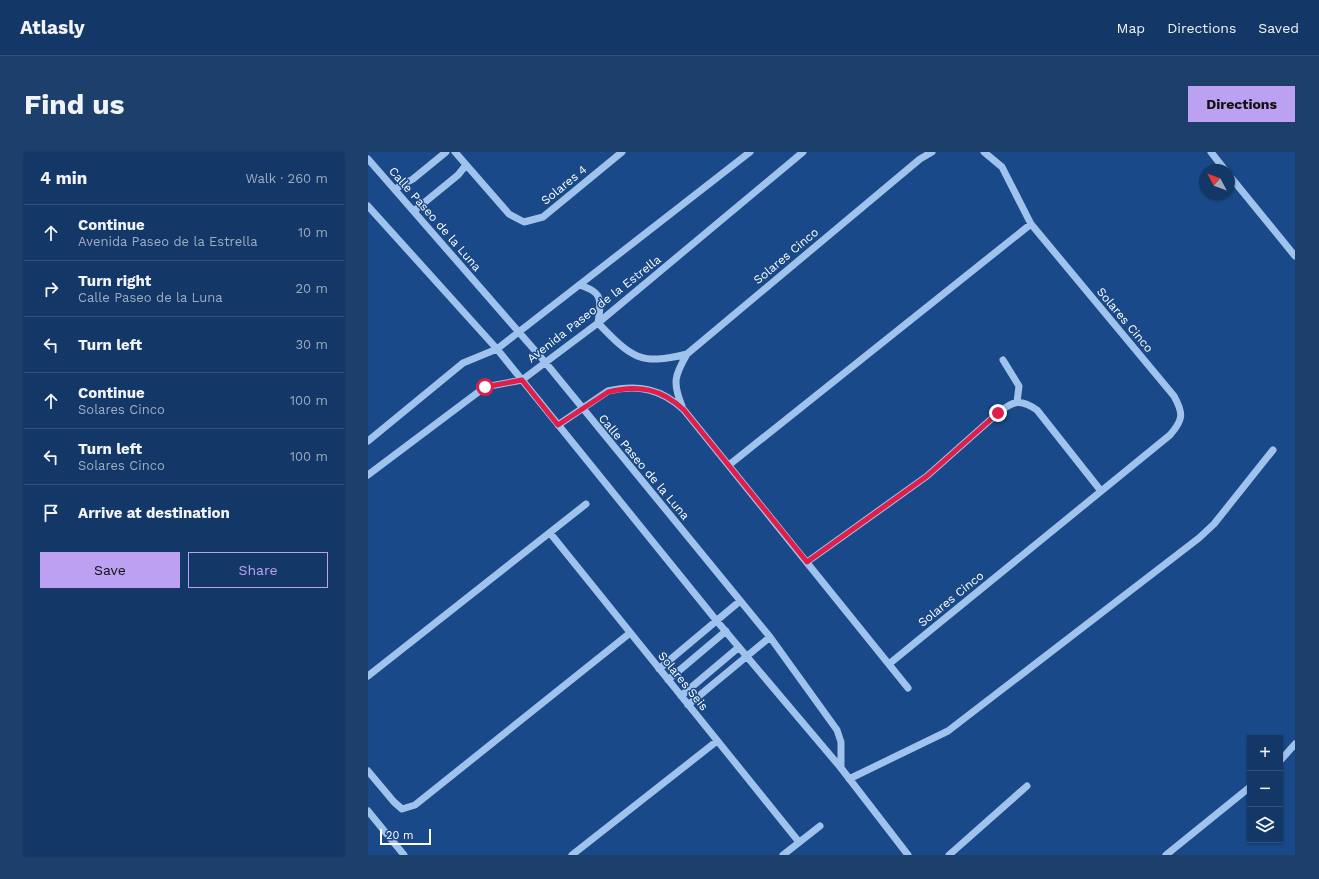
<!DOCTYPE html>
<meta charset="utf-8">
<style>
:root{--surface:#133766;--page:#1c3f6c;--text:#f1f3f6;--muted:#9dacbf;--line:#32517a;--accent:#bca0f2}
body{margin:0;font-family:"Work Sans",sans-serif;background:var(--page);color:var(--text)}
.controls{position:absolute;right:12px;bottom:12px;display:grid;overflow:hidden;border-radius:0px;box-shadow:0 1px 3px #0004}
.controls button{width:36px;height:36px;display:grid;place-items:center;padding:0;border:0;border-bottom:1px solid var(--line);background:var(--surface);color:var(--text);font:20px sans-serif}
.compass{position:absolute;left:831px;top:12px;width:36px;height:36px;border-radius:50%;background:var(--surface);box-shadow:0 1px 3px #0004;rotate:311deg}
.scale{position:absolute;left:12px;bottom:10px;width:51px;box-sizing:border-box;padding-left:4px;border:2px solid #fff;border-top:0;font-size:11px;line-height:14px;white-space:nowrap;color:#fff;-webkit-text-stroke:3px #194988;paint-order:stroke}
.stop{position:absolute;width:12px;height:12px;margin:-9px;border:3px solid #e11d48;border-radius:50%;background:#fff}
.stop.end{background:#e11d48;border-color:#fff;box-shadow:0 1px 4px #0008}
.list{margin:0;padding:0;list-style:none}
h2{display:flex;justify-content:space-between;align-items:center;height:52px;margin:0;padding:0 16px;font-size:17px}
h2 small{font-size:13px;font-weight:400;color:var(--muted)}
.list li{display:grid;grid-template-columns:26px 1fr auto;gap:12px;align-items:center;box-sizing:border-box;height:56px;padding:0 16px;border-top:1px solid var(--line)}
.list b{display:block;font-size:15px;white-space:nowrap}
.list p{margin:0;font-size:13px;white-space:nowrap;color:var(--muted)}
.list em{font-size:13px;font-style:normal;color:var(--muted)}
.actions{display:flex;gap:8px;padding:12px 16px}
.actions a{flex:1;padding:9px 0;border:1px solid var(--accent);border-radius:0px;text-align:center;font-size:14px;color:var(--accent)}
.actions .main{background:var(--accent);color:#111}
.icon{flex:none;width:22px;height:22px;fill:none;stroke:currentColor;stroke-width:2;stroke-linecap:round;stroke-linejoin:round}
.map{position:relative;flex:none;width:927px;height:703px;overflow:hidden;border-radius:0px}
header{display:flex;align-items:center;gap:24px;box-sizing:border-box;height:56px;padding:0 20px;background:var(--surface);border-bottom:1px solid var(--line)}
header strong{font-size:19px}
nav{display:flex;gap:22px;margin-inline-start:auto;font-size:14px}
.intro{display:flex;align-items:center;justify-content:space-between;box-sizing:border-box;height:96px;padding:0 24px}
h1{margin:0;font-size:28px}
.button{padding:10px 18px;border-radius:0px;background:var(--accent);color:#111;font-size:14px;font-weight:700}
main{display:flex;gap:24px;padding:0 24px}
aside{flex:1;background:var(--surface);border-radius:0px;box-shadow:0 1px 3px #0004}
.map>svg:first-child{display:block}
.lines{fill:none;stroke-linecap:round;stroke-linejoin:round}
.minor{stroke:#a0c3ed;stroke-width:7}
.route{stroke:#e11d48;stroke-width:5}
.labels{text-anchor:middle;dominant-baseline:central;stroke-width:3;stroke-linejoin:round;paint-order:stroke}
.street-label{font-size:12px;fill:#fff;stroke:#194988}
</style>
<header>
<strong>Atlasly</strong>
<nav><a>Map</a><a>Directions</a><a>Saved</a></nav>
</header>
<div class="intro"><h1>Find us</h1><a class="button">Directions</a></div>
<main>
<aside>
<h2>4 min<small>Walk · 260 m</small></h2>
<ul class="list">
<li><svg class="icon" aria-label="ahead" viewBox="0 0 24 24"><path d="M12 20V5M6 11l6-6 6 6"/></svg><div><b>Continue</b><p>Avenida Paseo de la Estrella</p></div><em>10 m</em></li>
<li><svg class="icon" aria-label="right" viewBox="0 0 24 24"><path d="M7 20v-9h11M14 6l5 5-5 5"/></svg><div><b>Turn right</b><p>Calle Paseo de la Luna</p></div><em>20 m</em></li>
<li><svg class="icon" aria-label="left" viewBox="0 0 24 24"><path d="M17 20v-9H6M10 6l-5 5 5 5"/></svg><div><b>Turn left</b></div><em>30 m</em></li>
<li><svg class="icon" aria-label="ahead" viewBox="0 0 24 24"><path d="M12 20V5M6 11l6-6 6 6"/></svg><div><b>Continue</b><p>Solares Cinco</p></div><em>100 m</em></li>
<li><svg class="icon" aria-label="left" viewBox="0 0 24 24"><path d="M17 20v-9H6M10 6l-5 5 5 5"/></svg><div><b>Turn left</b><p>Solares Cinco</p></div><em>100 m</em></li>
<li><svg class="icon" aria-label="arrive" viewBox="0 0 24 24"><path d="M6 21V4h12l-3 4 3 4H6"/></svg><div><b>Arrive at destination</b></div></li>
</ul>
<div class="actions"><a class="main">Save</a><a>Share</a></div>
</aside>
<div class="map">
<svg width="927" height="703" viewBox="0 0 927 703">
<rect width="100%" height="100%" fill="#194988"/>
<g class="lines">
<!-- minor -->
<path class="minor" d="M87,0l54,62 15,8 19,-5 79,-65
M843,0l14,18
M0,7l177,203 225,275 67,93 4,12v26
M861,23l66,81
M27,37l18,-10 33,-27
M0,54l129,143 219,271 125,148 67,87
M46,59l44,-36 8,-10
M211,133c25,7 22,16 19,38 33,34 41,43 89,31l233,-195 12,-7
M635,208l16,26 -2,16
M314,254c-10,-24 -7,-31 5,-52
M190,273l50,-34c30,-7 54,-2 76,19l224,278
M0,289l95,-78 34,-14 253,-197
M361,313l302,-241
M0,323l117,-88 37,-7 76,-57 205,-171
M182,381l249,309
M439,410l120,-86 71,-63c15,-12 22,-15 39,-3l64,81
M521,512l281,-229c13,-15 14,-21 4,-39l-143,-172 -29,-57 -18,-15
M291,517l81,-68
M0,524l218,-172
M300,528l58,-49
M313,544l58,-49
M320,553l82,-68
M912,609l15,-17
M0,619l26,31 8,7 13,-4 215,-172
M481,627l99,-48 251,-193 15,-14 59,-74
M0,659l36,44
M204,703l145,-114
M415,703l37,-29
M581,703l78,-69
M798,703l84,-68"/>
</g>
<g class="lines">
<!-- route -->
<path class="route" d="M117,235l37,-7 36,45 50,-33c30,-8 54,-3 76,18l123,152 120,-86 71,-63"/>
</g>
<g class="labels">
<!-- street labels -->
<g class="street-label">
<text transform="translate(196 33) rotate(-39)">Solares 4</text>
<text transform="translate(67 67) rotate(49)">Calle Paseo de la Luna</text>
<text transform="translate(418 104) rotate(-40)">Solares Cinco</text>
<text transform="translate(226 157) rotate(-38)">Avenida Paseo de la Estrella</text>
<text transform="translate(757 168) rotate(50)">Solares Cinco</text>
<text transform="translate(276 315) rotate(50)">Calle Paseo de la Luna</text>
<text transform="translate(583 447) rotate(-39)">Solares Cinco</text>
<text transform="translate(315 529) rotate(51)">Solares Seis</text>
</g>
</g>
</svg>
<div class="controls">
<button>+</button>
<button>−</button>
<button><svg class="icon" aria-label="layers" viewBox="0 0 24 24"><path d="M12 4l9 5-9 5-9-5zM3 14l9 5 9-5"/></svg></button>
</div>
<svg class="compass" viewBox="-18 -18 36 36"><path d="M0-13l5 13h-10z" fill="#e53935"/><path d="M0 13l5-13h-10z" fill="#9dacbf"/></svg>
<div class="scale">20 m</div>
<div class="stop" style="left:117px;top:235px"></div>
<div class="stop end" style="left:630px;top:261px"></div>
</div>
</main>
